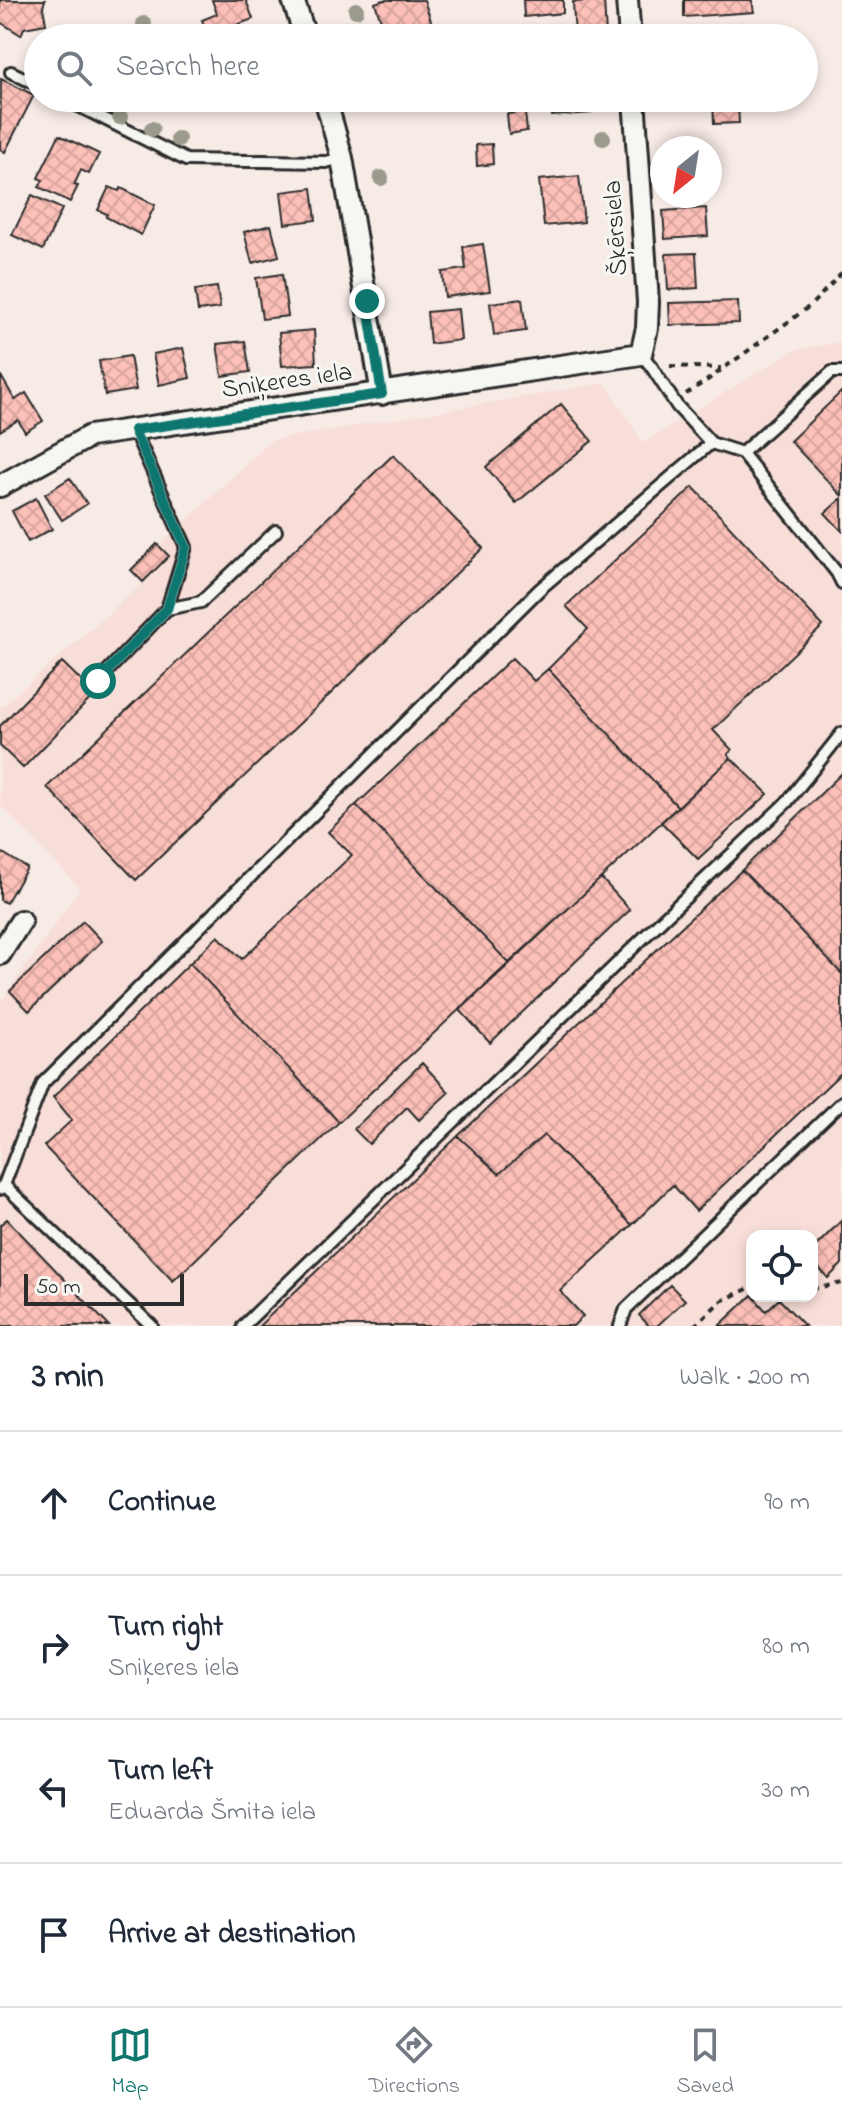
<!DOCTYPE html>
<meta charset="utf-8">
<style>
:root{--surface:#fff;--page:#f6f6f7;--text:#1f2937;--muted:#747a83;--line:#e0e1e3;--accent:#0f766e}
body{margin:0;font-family:"Indie Flower",sans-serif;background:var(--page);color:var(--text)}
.controls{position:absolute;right:24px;bottom:24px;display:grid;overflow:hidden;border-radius:16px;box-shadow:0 4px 12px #0003}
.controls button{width:72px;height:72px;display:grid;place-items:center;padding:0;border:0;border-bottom:2px solid var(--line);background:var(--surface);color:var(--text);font:40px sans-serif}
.compass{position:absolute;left:650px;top:136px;width:72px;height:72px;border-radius:50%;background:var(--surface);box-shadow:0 4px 12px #0003;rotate:210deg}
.scale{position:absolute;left:24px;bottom:20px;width:160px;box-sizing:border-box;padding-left:8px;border:4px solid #2b2b2b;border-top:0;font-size:22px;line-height:28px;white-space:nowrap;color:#2b2b2b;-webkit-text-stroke:6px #f6f6f2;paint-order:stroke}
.stop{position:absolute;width:24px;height:24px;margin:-18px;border:6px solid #0f766e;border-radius:50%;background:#fff}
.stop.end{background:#0f766e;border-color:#fff;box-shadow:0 2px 8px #0008}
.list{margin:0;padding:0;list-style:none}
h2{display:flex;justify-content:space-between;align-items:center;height:104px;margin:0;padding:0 32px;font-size:34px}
h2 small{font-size:26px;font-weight:400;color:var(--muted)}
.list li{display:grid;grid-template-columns:52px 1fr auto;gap:24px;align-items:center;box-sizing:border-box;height:144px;padding:0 32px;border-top:2px solid var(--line)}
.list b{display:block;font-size:30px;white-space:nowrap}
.list p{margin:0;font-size:26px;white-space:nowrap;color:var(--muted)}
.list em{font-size:26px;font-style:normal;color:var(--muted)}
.icon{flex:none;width:44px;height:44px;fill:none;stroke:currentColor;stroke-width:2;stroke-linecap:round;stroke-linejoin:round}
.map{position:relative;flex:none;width:842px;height:1326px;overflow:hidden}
.search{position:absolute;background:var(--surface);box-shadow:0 4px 12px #0003;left:24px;right:24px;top:24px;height:88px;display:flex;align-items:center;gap:20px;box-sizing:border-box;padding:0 28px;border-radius:44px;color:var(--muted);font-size:30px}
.sheet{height:680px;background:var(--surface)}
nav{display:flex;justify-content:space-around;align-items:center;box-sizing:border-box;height:112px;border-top:2px solid var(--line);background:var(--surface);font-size:22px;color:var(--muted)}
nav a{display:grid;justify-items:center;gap:4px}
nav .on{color:var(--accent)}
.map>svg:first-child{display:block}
.built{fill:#f8ded8;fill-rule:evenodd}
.building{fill:url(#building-cross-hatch);stroke:#2b2b2b;stroke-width:2}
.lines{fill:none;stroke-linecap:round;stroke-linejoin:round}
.lane-casing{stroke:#2b2b2b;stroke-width:16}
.street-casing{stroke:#2b2b2b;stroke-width:26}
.path{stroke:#2b2b2b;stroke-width:4;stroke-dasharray:6 6;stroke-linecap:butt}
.lane{stroke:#f6f6f2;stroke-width:10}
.street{stroke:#f6f6f2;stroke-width:20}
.tree{fill:#9b9a8d}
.route{stroke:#0f766e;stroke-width:10}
.labels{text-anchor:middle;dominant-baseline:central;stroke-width:6;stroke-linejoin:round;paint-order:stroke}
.street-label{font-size:26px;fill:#2b2b2b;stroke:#f6f6f2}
</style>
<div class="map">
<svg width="842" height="1326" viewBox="0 0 842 1326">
<defs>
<pattern id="building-cross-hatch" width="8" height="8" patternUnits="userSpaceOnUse" patternTransform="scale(2)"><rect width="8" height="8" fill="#fcc0b8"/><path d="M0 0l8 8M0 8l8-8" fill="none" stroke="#d8a59e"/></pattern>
</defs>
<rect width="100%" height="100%" fill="#f7ebe6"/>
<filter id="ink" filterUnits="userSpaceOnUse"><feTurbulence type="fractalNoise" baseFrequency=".0125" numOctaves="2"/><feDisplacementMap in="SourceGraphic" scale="16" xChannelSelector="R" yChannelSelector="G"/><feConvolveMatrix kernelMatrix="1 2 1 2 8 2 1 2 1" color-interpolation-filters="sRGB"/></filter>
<g filter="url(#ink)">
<!-- built -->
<path class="built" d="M842,342v984h-842v-323l80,-115 -80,-83v-97l139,-121 30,-31 -10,-10 113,-106 333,-57 38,60 151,-93zM752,1236h60v60h-60z"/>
<!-- building -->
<path class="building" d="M0,0h45l-2,7 3,17 -22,4 -3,7 -21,-13z
M212,0h34l7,19 -30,11 2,8h-16l-7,-18 15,-6z
M384,0h40l9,27 -32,11h-14l-12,-35z
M523,0h40v13l-39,4z
M604,0l2,35 -31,2 -2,-35z
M684,0h68l2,12 -70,5z
M106,27l37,7 -1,4h-49v-3l11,2z
M1,79l33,16 -29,57 -5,-3z
M551,98h39l1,15 -39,3z
M713,98h67v4l-42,2 1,19 -25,1z
M525,112l2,19 -18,3 -2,-20z
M59,135l40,19 -10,20 -8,-4 -7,15 4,1 -8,16 -31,-15 4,-7 -5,-2z
M492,144l1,20 -16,2 -1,-21z
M579,176l5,46 -40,4 -5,-46z
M109,187l10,4 2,-3 34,17 -14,30 -35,-18 1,-3 -9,-4z
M312,188l4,32 -31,4 -4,-32z
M32,195l30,14 -19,41 -31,-15z
M706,208l2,28 -43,3 -2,-28z
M271,225l8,31 -27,7 -8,-31z
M483,244l7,47 -45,6 -3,-25 24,-3 -3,-22z
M696,253l2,35 -30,2 -2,-36z
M282,274l6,42 -26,3 -6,-41z
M217,287l3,21 -22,3 -3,-21z
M522,299l4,32 -32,4 -4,-32z
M738,301l1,22 -69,2 -1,-22z
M458,309l3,31 -31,4 -3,-32z
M314,330l2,34 -34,2 -3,-33z
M245,341l5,31 -28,4 -5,-32z
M183,348l7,30 -31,7 -6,-31z
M130,356l6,34 -31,5 -6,-34z
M1,376l14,24 11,-7 17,28 -18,11 -7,-12 -18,11z
M842,391v105l-52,-55z
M561,404l31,37 -76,62 -30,-36z
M393,455l90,93 -347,332 -89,-93z
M70,478l17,26 -25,16 -17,-26z
M693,487l130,139 -110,104 19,20 -4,4 3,4 -53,49 -130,-138 40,-40 -22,-23z
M36,498l16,31 -24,13 -16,-31z
M842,498v33l-17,-18z
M157,544l12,12 -26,26 -12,-12z
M512,658l22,23 14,-12 130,138 -169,156 -153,-158z
M62,662l33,32 -72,74 -23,-22v-20z
M731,758l37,36 -70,65 -37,-37z
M842,773v201l-100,-104z
M356,805l153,158 -170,159 -149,-159 28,-27 24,23 110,-104 -24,-23z
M3,853l24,15 -21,35 -6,-3v-42z
M742,870l100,104v98l-146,139 -23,-26 -41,40 -88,-90 -45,39 -41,-38z
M601,878l29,32 -140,133 -30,-33z
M83,921l19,20 -73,70 -19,-20z
M190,963l149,159 -166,159 -129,-135 28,-26 -19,-23z
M422,1063l27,29 -30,28 -12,-13 -38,37 -15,-15z
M544,1135l88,90 -72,66 23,25 -10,10h-314l199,-190 41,38z
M7,1219l102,107h-109v-101z
M842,1220v44l-14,14 -16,-17v-11z
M670,1285l15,15 -28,26h-8l-10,-11z
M752,1295l14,16 13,-12 26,27h-86z"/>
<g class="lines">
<defs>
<path id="lane" d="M11,72l27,13
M63,98l123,62 140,2 16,-4
M641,354l10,12 26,40 34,37
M742,453l90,-81h10
M167,609l34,-7 75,-71
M98,681l69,-72 19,-62 -52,-117
M4,1185l148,141
M0,1189l4,-4 39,-102 497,-494 171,-146 31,10 95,120 5,10
M243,1326l423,-410 121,-114 55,-69
M620,1326l6,-17 216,-207"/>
<path id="street" d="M293,0l13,38
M627,0l3,38
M325,98l17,60 40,236
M0,486l90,-50 551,-82 6,-26 1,-26 -14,-204
M0,954l21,-33"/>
</defs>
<!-- lane casing -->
<use href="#lane" class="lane-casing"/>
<!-- street casing -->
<use href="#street" class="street-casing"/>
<!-- path -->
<path class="path" d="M670,366l51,2
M686,394l23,-15 101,-73 32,-33
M812,1289l30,-6
M694,1326l27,-25 31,-14"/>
<!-- lane -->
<use href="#lane" class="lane"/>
<!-- street -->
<use href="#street" class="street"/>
</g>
<!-- trees -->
<g class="tree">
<circle cx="356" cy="10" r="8"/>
<circle cx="144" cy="24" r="8"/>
<circle cx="120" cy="117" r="8"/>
<circle cx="152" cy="129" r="8"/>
<circle cx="603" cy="138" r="8"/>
<circle cx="178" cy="139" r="8"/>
<circle cx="381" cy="178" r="8"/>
</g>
</g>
<g class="lines" filter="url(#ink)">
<!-- route -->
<path class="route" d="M98,681l69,-72 19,-62 -52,-117 248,-36 -15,-93"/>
</g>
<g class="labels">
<!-- street labels -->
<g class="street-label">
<text transform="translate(617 228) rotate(-94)">Šķērsiela</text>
<text transform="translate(287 382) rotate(-8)">Sniķeres iela</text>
</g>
</g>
</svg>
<div class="controls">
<button><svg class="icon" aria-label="locate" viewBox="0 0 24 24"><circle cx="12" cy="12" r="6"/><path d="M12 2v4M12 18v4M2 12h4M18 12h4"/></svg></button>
</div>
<svg class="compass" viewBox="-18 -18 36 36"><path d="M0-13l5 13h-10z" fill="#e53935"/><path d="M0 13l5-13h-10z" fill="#747a83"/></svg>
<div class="scale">50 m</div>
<div class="stop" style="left:98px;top:681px"></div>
<div class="stop end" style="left:367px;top:301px"></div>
<div class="search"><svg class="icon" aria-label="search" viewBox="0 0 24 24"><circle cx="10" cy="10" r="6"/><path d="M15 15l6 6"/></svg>Search here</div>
</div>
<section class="sheet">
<h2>3 min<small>Walk · 200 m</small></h2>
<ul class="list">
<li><svg class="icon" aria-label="ahead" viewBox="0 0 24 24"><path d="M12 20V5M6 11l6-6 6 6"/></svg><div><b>Continue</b></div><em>90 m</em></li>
<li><svg class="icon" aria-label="right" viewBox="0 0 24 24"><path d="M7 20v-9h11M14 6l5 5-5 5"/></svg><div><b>Turn right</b><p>Sniķeres iela</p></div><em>80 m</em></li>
<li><svg class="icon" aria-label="left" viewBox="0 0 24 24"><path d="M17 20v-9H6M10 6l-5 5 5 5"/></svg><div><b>Turn left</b><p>Eduarda Šmita iela</p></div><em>30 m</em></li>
<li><svg class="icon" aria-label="arrive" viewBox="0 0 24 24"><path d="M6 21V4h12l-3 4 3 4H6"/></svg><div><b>Arrive at destination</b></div></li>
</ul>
</section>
<nav>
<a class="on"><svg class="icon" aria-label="map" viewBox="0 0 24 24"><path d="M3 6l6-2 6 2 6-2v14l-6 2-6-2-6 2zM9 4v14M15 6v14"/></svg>Map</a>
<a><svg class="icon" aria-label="directions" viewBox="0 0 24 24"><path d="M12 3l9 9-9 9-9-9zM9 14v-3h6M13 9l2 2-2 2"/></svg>Directions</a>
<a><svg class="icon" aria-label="saved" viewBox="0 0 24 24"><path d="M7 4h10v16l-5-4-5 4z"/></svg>Saved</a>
</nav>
